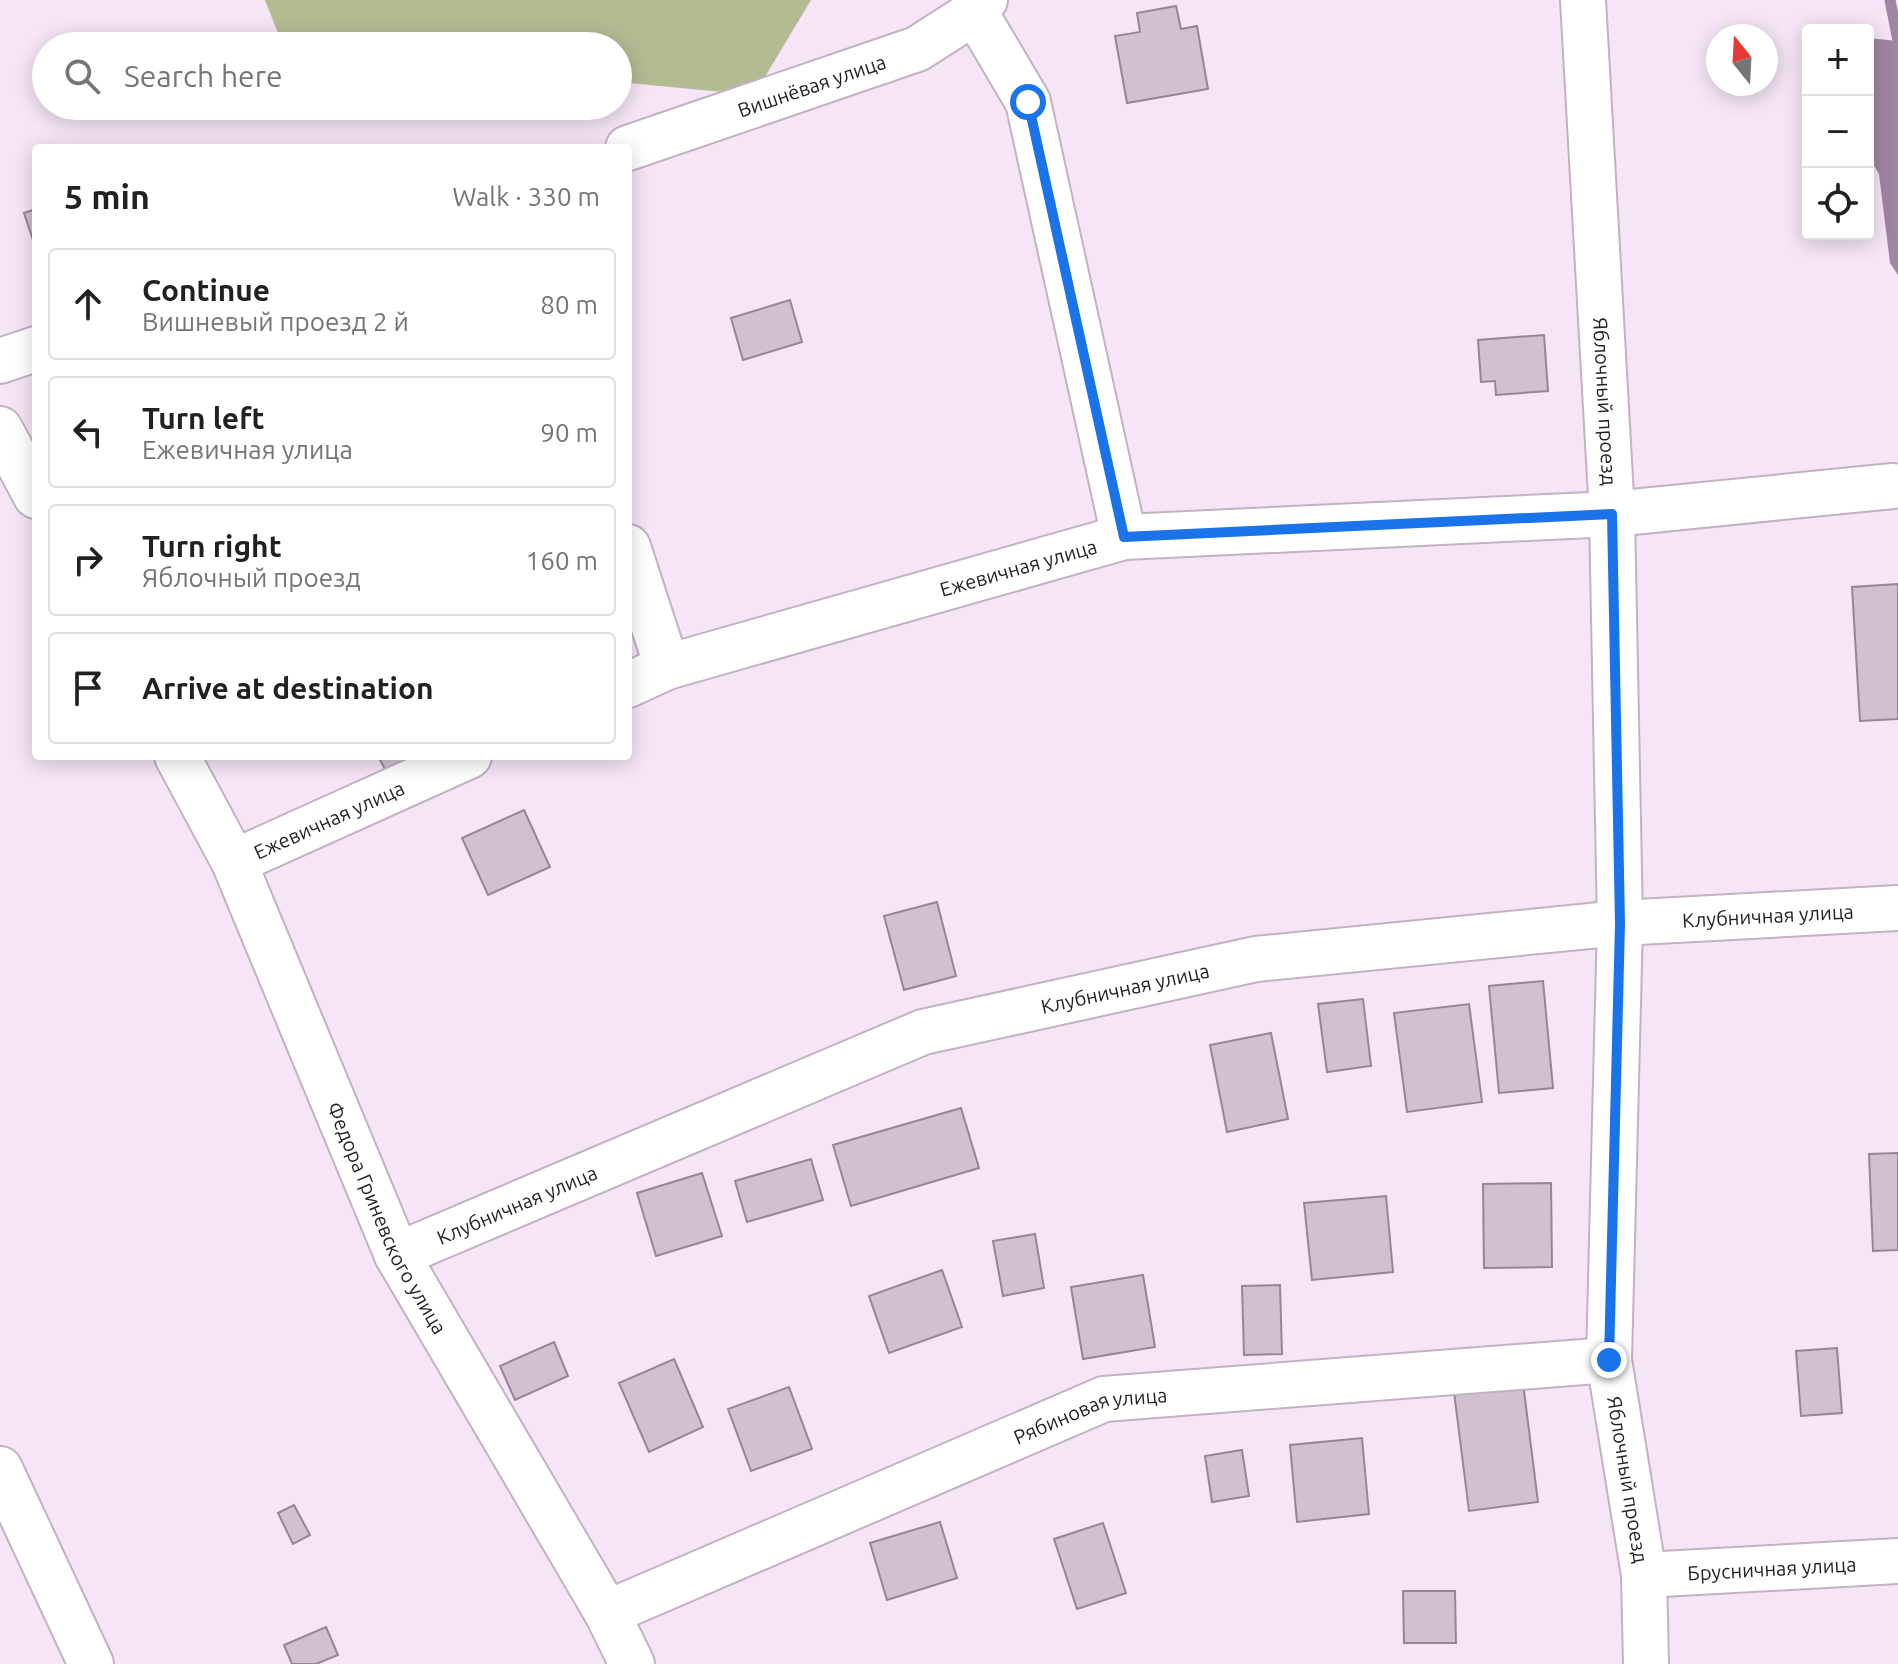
<!DOCTYPE html>
<meta charset="utf-8">
<style>
:root{--surface:#fff;--page:#f6f6f6;--text:#202124;--muted:#757577;--line:#e0e0e0}
body{margin:0;font-family:Ubuntu,sans-serif;background:var(--page);color:var(--text)}
.controls{position:absolute;right:24px;top:24px;display:grid;overflow:hidden;border-radius:8px;box-shadow:0 4px 20px #0003}
.controls button{width:72px;height:72px;display:grid;place-items:center;padding:0;border:0;border-bottom:2px solid var(--line);background:var(--surface);color:var(--text);font:40px sans-serif}
.compass{position:absolute;left:1706px;top:24px;width:72px;height:72px;border-radius:50%;background:var(--surface);box-shadow:0 4px 20px #0003;rotate:342deg}
.stop{position:absolute;width:24px;height:24px;margin:-18px;border:6px solid #1a73e8;border-radius:50%;background:#fff}
.stop.end{background:#1a73e8;border-color:#fff;box-shadow:0 2px 8px #0008}
.list{margin:0;padding:0;list-style:none}
h2{display:flex;justify-content:space-between;align-items:center;height:104px;margin:0;padding:0 32px;font-size:34px}
h2 small{font-size:26px;font-weight:400;color:var(--muted)}
.list li{display:grid;grid-template-columns:52px 1fr auto;gap:24px;align-items:center;box-sizing:border-box;height:112px;margin:0 16px 16px;padding:0 16px;border:2px solid var(--line);border-radius:8px}
.list b{display:block;font-size:30px;white-space:nowrap}
.list p{margin:0;font-size:26px;white-space:nowrap;color:var(--muted)}
.list em{font-size:26px;font-style:normal;color:var(--muted)}
.icon{flex:none;width:44px;height:44px;fill:none;stroke:currentColor;stroke-width:2;stroke-linecap:round;stroke-linejoin:round}
.map{position:relative;flex:none;width:1898px;height:1664px;overflow:hidden}
.search{position:absolute;background:var(--surface);box-shadow:0 4px 20px #0003;left:32px;top:32px;width:600px;height:88px;display:flex;align-items:center;gap:20px;box-sizing:border-box;padding:0 28px;border-radius:44px;color:var(--muted);font-size:30px}
.panel{position:absolute;background:var(--surface);box-shadow:0 4px 20px #0003;left:32px;top:144px;width:600px;height:616px;border-radius:8px}
.map>svg:first-child{display:block}
.forest{fill:#b3bb93}
.water{fill:#a085a3}
.lines{fill:none;stroke-linecap:round;stroke-linejoin:round}
.stream{stroke:#a085a3;stroke-width:11}
.building{fill:#d0c0d1;stroke:#958696;stroke-width:2}
.minor-casing{stroke:#c2b2c3;stroke-width:48}
.minor{stroke:#fff;stroke-width:44}
.route{stroke:#1a73e8;stroke-width:10}
.labels{text-anchor:middle;dominant-baseline:central;stroke-width:6;stroke-linejoin:round;paint-order:stroke}
.street-label{font-size:20px;fill:#231e24;stroke:#fef4ff}
</style>
<div class="map">
<svg width="1898" height="1664" viewBox="0 0 1898 1664">
<rect width="100%" height="100%" fill="#f5e5f6"/>
<!-- forest -->
<path class="forest" d="M265,0h546l-57,95 -136,-13v-36h-335z"/>
<!-- water -->
<path class="water" d="M1868,38l30,3v234l-8,-12 -11,-89 -11,-18z"/>
<g class="lines">
<!-- stream -->
<path class="stream" d="M1890,0l8,41"/>
</g>
<!-- building -->
<path class="building" d="M1176,6l5,23 16,-3 11,63 -81,14 -12,-67 25,-4 -3,-19z
M36,209v40l-12,-36z
M790,300l12,42 -59,18 -12,-42z
M1544,335l4,56 -52,4 -1,-14 -14,1 -3,-42z
M1898,584v135l-38,2 -8,-134z
M378,756h39l-31,15z
M524,810l26,57 -62,28 -26,-57z
M937,902l19,74 -52,14 -20,-74z
M1543,981l10,107 -54,5 -10,-107z
M1363,999l8,67 -44,6 -9,-68z
M1469,1004l13,98 -75,10 -13,-99z
M1271,1033l17,86 -61,13 -17,-87z
M961,1108l18,60 -128,38 -18,-61z
M1898,1153v97l-25,1 -4,-97z
M811,1159l12,41 -76,22 -12,-41z
M702,1173l20,63 -66,20 -19,-63z
M1551,1183l1,84 -68,1 -1,-84z
M1386,1196l7,76 -81,8 -8,-77z
M1035,1234l9,54 -41,8 -10,-55z
M942,1270l20,57 -73,26 -20,-57z
M1143,1275l12,72 -72,12 -12,-72z
M1280,1285l2,69 -38,1 -2,-69z
M554,1342l14,34 -53,24 -15,-34z
M1837,1348l5,65 -41,3 -5,-65z
M674,1359l29,68 -54,25 -30,-69z
M1522,1375l16,127 -69,9 -16,-127z
M789,1387l23,62 -61,22 -23,-62z
M1362,1438l7,76 -72,8 -7,-77z
M1242,1450l7,46 -37,6 -7,-46z
M294,1505l16,30 -17,9 -15,-31z
M940,1522l17,56 -70,22 -17,-57z
M1103,1523l23,70 -49,16 -23,-70z
M1403,1591h52l1,52h-52z
M326,1627l12,28 -22,9h-24l-8,-19z"/>
<g class="lines">
<defs>
<g id="minor">
<path id="s1" d="M1583,0l29,514 8,409 -11,437 35,215 2,89"/>
<path d="M975,12l53,90 96,435"/>
<path id="s2" d="M628,148l289,-99 58,-37 10,-12"/>
<path d="M0,361l36,-12"/>
<path d="M0,429l36,67"/>
<path d="M628,547l39,120"/>
<path id="s3" d="M628,685l39,-18 457,-130 488,-23 281,-28"/>
<path id="s4" d="M177,756l57,106 163,393 210,358 25,51"/>
<path id="s5" d="M234,862l235,-106"/>
<path id="s6" d="M397,1255l526,-223 333,-73 364,-36 278,-15"/>
<path d="M0,1469l91,195"/>
<path id="s7" d="M1644,1575l254,-14"/>
<path id="s8" d="M607,1613l497,-214 505,-39"/>
</g>
</defs>
<!-- minor casing -->
<use href="#minor" class="minor-casing"/>
<!-- minor -->
<use href="#minor" class="minor"/>
</g>
<g class="lines">
<!-- route -->
<path class="route" d="M1028,102l96,435 488,-23 8,409 -11,437"/>
</g>
<g class="labels">
<!-- street labels -->
<g class="street-label">
<text stroke="none"><textPath href="#s2" startOffset="194">Вишнёвая улица</textPath></text>
<text stroke="none"><textPath href="#s1" startOffset="402">Яблочный проезд</textPath></text>
<text stroke="none"><textPath href="#s3" startOffset="408">Ежевичная улица</textPath></text>
<text stroke="none"><textPath href="#s5" startOffset="104">Ежевичная улица</textPath></text>
<text stroke="none"><textPath href="#s6" startOffset="1426">Клубничная улица</textPath></text>
<text stroke="none"><textPath href="#s6" startOffset="778">Клубничная улица</textPath></text>
<text stroke="none"><textPath href="#s6" startOffset="130">Клубничная улица</textPath></text>
<text stroke="none"><textPath href="#s4" startOffset="508">Федора Гриневского улица</textPath></text>
<text stroke="none"><textPath href="#s8" startOffset="524">Рябиновая улица</textPath></text>
<text stroke="none"><textPath href="#s1" startOffset="1482">Яблочный проезд</textPath></text>
<text stroke="none"><textPath href="#s7" startOffset="128">Брусничная улица</textPath></text>
</g>
</g>
</svg>
<div class="controls">
<button>+</button>
<button>−</button>
<button><svg class="icon" aria-label="locate" viewBox="0 0 24 24"><circle cx="12" cy="12" r="6"/><path d="M12 2v4M12 18v4M2 12h4M18 12h4"/></svg></button>
</div>
<svg class="compass" viewBox="-18 -18 36 36"><path d="M0-13l5 13h-10z" fill="#e53935"/><path d="M0 13l5-13h-10z" fill="#757577"/></svg>
<div class="stop" style="left:1028px;top:102px"></div>
<div class="stop end" style="left:1609px;top:1360px"></div>
<div class="search"><svg class="icon" aria-label="search" viewBox="0 0 24 24"><circle cx="10" cy="10" r="6"/><path d="M15 15l6 6"/></svg>Search here</div>
<section class="panel">
<h2>5 min<small>Walk · 330 m</small></h2>
<ul class="list">
<li><svg class="icon" aria-label="ahead" viewBox="0 0 24 24"><path d="M12 20V5M6 11l6-6 6 6"/></svg><div><b>Continue</b><p>Вишневый проезд 2 й</p></div><em>80 m</em></li>
<li><svg class="icon" aria-label="left" viewBox="0 0 24 24"><path d="M17 20v-9H6M10 6l-5 5 5 5"/></svg><div><b>Turn left</b><p>Ежевичная улица</p></div><em>90 m</em></li>
<li><svg class="icon" aria-label="right" viewBox="0 0 24 24"><path d="M7 20v-9h11M14 6l5 5-5 5"/></svg><div><b>Turn right</b><p>Яблочный проезд</p></div><em>160 m</em></li>
<li><svg class="icon" aria-label="arrive" viewBox="0 0 24 24"><path d="M6 21V4h12l-3 4 3 4H6"/></svg><div><b>Arrive at destination</b></div></li>
</ul>
</section>
</div>
